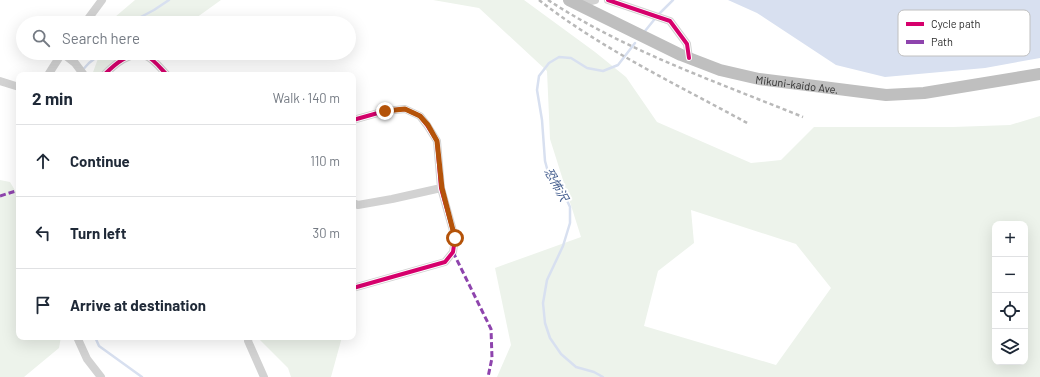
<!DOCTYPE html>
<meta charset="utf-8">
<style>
:root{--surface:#fff;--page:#f6f6f7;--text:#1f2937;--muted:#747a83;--line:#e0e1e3}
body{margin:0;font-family:Barlow,"Noto Sans JP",sans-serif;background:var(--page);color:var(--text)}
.controls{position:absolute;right:12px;bottom:12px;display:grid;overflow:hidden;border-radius:8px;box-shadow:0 4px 16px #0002}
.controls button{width:36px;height:36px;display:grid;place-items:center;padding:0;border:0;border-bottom:1px solid var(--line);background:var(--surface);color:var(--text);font:20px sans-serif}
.stop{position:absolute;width:12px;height:12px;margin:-9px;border:3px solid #b45309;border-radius:50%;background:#fff}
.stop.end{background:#b45309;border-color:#fff;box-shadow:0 1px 4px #0008}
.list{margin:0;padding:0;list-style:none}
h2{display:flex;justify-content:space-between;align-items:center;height:52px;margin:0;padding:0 16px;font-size:17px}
h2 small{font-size:13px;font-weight:400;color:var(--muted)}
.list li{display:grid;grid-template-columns:26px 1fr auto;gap:12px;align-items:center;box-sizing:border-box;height:72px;padding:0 16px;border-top:1px solid var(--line)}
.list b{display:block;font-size:15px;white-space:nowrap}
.list em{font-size:13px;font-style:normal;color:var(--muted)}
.icon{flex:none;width:22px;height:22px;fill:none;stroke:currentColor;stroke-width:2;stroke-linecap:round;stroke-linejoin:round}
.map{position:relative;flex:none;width:1040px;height:377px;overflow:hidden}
.search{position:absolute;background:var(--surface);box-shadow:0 4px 16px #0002;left:16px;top:16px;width:340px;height:44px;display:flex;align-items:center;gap:10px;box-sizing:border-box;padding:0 14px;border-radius:22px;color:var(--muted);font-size:15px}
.panel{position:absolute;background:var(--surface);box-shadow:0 4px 16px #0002;left:16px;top:72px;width:340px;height:268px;border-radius:8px}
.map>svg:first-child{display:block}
.green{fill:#edf3eb;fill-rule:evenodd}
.water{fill:#d8e0f0}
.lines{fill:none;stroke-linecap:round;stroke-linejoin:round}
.stream{stroke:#d8e0f0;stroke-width:2.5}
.minor{stroke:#d2d2d2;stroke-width:8}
.highway{stroke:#bfbfbf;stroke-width:12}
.rail{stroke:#b9b9b9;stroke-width:2.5;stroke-dasharray:4 3;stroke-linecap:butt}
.quiet{stroke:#8e44ad;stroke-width:3;stroke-dasharray:6 3;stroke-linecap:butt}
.cycleway-casing{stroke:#fff;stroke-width:6}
.cycleway{stroke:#d6006c;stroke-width:4}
.route{stroke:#b45309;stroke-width:5}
.labels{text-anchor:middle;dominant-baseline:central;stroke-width:4;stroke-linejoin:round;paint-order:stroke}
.street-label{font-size:11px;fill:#2d2d2d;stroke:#fff}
.water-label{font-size:12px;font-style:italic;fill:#3f598b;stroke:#fff}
.key{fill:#fff;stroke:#c0c0c0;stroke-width:1}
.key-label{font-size:11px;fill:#2d2d2d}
</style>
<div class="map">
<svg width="1040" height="377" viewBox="0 0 1040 377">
<rect width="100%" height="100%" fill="#fff"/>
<!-- green -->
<path class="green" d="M135,0h86l-32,23h-76l2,-6z
M433,0h91l71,52 31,25 31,45 94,41 30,-3 33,-33h139l57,-2 30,-9v261h-543l14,-32 -16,-77 86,-31 -31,-98 -3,-68 -68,-63zM691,210l105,34 35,44 -55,77 -132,-39 14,-55 36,-28zM995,224h30v138h-30z
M100,53h38l-26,14 -3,8h-17z
M0,180l10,2 9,15v140h42l-2,11 -35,29h-24z
M257,337h85l-11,40h-40l-3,-9z"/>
<!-- water -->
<path class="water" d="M728,0h312v58l-55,10 -100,9 -49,-12 -79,-52z"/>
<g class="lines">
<!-- stream -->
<path class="stream" d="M132,23l5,-4 17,-9 15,-10
M645,31l13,-16 15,-15
M78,75l11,-12 13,-10
M95,337l4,9 43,31
M603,377l-9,-5 -18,-5 -15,-13 -11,-16 -5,-15 -2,-20 4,-23 16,-34 7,-23v-16l-5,-11 -8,-14 -9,-10 -3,-11 -3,-41 -5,-30 2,-14 10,-13 10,-6 12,1 16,10 16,3 15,-6 17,-22"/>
<!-- minor -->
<path class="minor" d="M608,0l62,21 17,23 2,14
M578,4l17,-4
M85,23l17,-23
M62,53l13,10 9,12
M48,75l14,-22
M104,75c10,-10 26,-25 42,-19 8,3 15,13 21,19
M0,81l19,6
M353,120l32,-9 20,-2 15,7 7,9 10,16 4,47 14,50 -2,14 -8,10 -92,26
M353,203l5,2 34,-6 49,-11
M77,337l10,22 14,18
M249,337l-1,4 16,36"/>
<!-- highway -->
<path class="highway" id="s1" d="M569,0l112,55 39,15 39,9 127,16 38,-2 116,-19"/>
<!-- rail -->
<path class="rail" d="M539,0c64,50 139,85 210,124
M548,0c78,51 169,82 255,117"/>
<!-- quiet -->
<path class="quiet" d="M0,196l19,-6
M453,252l38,77 1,29 -4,19"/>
<defs>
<path id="cycleway" d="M608,0l62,21 17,23 2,14
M104,75c10,-10 26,-25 42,-19 8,3 15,13 21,19
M353,120l32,-9 20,-2 15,7 7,9 10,16 4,47 14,50 -2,14 -8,10 -92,26"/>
</defs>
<!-- cycleway casing -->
<use href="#cycleway" class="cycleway-casing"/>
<!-- cycleway -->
<use href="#cycleway" class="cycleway"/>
</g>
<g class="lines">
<!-- route -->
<path class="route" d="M385,111l20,-2 15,7 8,9 9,16 5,47 13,50"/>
</g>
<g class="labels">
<!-- street labels -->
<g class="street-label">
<text stroke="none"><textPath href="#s1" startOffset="245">Mikuni-kaido Ave.</textPath></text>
</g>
<!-- water labels -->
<g class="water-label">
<text transform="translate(557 184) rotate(61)">恐怖沢</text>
</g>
</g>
<!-- legend -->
<rect x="898" y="10" width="132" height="46" rx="6" class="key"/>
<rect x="906" y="22" width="18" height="4" fill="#d6006c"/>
<rect x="906" y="40" width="18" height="4" fill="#8e44ad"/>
<g class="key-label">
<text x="931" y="28">Cycle path</text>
<text x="931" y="46">Path</text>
</g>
</svg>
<div class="controls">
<button>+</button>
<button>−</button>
<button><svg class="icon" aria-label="locate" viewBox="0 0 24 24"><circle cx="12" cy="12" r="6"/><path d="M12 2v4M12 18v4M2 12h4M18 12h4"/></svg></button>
<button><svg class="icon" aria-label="layers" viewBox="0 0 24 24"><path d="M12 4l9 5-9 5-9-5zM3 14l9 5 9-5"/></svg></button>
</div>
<div class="stop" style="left:455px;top:238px"></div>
<div class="stop end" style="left:385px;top:111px"></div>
<div class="search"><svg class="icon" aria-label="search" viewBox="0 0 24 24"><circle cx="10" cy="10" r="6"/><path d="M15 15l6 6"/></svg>Search here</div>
<section class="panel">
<h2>2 min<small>Walk · 140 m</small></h2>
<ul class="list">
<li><svg class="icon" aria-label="ahead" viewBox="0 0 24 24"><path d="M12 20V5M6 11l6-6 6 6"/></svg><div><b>Continue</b></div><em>110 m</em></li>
<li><svg class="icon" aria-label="left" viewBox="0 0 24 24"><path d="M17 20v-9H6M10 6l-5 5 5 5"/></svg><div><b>Turn left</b></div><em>30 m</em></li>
<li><svg class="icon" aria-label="arrive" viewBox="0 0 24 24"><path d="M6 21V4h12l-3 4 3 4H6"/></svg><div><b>Arrive at destination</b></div></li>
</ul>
</section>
</div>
